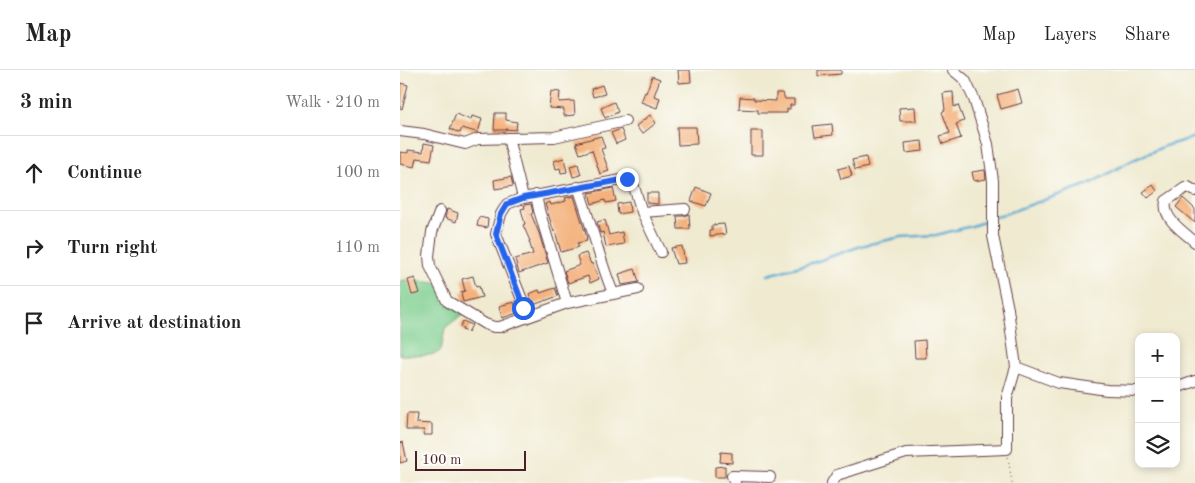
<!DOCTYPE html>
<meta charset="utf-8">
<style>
:root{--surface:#fff;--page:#f6f6f6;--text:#222;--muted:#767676;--line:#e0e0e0}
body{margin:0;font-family:"Old Standard TT",serif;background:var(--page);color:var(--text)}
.controls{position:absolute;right:15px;bottom:15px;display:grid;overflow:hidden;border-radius:10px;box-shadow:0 2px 8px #0003}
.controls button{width:45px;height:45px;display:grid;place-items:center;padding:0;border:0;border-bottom:1px solid var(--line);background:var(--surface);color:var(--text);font:25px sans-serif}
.scale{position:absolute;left:15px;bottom:12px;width:111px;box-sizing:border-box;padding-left:5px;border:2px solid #4a1f2b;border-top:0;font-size:14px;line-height:18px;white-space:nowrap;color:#4a1f2b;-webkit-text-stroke:4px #fdfcf7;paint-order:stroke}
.stop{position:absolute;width:15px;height:15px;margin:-11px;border:4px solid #2563eb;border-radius:50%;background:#fff}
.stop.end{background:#2563eb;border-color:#fff;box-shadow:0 1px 5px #0008}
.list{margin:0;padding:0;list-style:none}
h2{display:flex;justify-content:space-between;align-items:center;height:65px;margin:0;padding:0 20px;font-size:21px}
h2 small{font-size:16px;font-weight:400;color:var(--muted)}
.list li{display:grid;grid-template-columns:32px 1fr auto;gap:15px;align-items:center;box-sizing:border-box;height:75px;padding:0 20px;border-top:1px solid var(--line)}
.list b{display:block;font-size:19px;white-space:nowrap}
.list em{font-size:16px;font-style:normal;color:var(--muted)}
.icon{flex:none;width:28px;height:28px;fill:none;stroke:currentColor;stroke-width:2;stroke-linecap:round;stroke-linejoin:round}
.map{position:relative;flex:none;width:795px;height:413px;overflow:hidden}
header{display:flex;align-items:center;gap:30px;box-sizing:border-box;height:70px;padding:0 25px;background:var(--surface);border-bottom:1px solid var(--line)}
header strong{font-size:24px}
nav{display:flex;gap:28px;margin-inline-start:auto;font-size:18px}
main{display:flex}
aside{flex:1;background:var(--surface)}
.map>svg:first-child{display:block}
.green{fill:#7dce8f;stroke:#64765d}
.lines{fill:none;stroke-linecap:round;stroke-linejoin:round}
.stream{stroke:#57a9d2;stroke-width:2.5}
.building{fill:#f4b17b}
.minor-casing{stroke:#633d44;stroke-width:12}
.path{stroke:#633d44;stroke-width:1;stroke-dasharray:1 4;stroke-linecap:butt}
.minor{stroke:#fff;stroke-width:10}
.route{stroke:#2563eb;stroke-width:6}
</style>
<header>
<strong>Map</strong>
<nav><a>Map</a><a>Layers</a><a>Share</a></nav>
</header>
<main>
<aside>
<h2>3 min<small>Walk · 210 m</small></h2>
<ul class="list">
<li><svg class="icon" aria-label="ahead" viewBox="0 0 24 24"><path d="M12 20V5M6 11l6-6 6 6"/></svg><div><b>Continue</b></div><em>100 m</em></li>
<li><svg class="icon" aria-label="right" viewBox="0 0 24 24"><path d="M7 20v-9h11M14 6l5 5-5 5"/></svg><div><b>Turn right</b></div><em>110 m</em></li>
<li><svg class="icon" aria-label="arrive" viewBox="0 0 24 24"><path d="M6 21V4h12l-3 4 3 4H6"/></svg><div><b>Arrive at destination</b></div></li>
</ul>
</aside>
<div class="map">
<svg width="795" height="413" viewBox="0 0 795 413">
<rect width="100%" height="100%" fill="#fdfcf7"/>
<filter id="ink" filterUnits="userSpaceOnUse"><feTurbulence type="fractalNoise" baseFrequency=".02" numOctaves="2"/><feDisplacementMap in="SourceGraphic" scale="10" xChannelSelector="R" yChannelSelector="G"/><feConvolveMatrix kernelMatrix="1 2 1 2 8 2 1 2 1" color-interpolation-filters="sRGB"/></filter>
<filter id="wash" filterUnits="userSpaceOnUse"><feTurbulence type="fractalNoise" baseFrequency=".0096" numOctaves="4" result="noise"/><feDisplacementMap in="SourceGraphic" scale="20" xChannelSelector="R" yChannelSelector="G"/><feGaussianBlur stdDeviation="1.12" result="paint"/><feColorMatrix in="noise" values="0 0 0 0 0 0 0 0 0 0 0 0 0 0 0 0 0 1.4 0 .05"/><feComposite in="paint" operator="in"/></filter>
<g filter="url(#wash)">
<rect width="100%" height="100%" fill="#efead0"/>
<!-- green -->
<path class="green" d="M5,210l42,4 16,30 -18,14 -4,23c-11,7 -28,4 -41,4v-74z"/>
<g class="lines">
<!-- stream -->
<path class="stream" d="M596,147l93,-33 42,-23 34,-15 30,-9
M368,205l47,-13 46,-16 40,-9 35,-2 36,-9 19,-7"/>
</g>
<g id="blocks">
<!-- building -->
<path class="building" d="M278,0h12l1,12 -12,1z
M418,0h23v4l-23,2z
M252,6l8,3 -6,17 6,2 -3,10 -16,-6 4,-10 1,1z
M0,13l8,2 -6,24 -2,-1z
M202,15l3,9 -12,3 -2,-8z
M618,19l4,14 -21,6 -4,-14z
M151,21l9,1 -1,10 15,-1 1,14 -11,1v-7l-15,-1z
M553,22l1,15 4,-2 6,16 -8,3 5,14 -18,6 -3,-8 10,-3 -8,-21 3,-2 -2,-17z
M376,23h6l3,6h9v6h-4v4h-3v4h-29v-3l-19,-1 1,-12 14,1v2l22,1z
M214,32l4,10 -13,6 -4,-10z
M515,37l1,14h-16l-1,-13z
M95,43h11v7l11,2 -1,8 -10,-1v1h-12z
M56,44l15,6 1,-4 10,3 -4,13h-2l-14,-4 -2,5 -10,-4z
M250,45l6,8 -14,11 -6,-8z
M432,54l1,11 -18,2 -2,-11z
M277,57h19l1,17 -19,1z
M221,59l4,11 -9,4 -5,-11z
M351,61h12v24h-12z
M201,66l4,12 -4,1 8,22 -9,3 -8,-24 -12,4 -4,-11z
M522,71l1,10 -17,2 -1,-10z
M24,73l10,2 -3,15 -14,-2 -2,9 -15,-3v-12l8,1v-3l15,2z
M466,87l2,10 -13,3 -3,-10z
M164,88l3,14 -6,1 -1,-5 -4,1 -2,-8z
M178,94l3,11 -8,2 -3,-11z
M449,96l3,10 -11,3 -3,-10z
M585,100l1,9 -12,2 -2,-9z
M111,107l2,9 -18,3 -1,-9z
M753,115l4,6 -9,7 -5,-6z
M296,117l15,6 -5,13 -15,-5z
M213,118l3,13 -10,2 -1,-3 -13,4 -3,-11z
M247,123h11v11l-11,-1z
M174,126l13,42h-1l1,3 -10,2 2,4 -18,5 -6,-21 -1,1 -9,-28 5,-2 1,3 15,-4 -1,-3z
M783,128l12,11v14l-19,-16z
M229,132l1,10 -12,2 -1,-10z
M131,134l2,9 -2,1 8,19 9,30 -29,10 -4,-14 18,-5 -4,-13h1l-7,-16 2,-1 -4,-15 4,-1 -1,-3z
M47,139l11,4 -2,9 -11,-4z
M289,144l1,15h-12l-1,-13h8z
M79,147l9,2 -1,9 -10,-2z
M205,150l4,15 13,-3 2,12 -18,3 -3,-15 -3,1 -3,-11z
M324,154l2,10 -16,2v-6h2v-5z
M282,176l3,17 -9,1 -5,-16z
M186,183l5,11 1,-1 7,16 -9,4 -2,-7 -20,7 -4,-12 16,-6 -3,-9z
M235,199l4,13 -17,3 -3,-11z
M73,206l3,11 3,-1 3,11 -19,5 -2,-10 4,-1 -3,-12z
M15,208l5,15 -8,2 -4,-15z
M155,218l3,8 -25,9 -4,-11 10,-4 1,3z
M114,232l3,11 -15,5 -3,-12z
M63,251l9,4 -4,7 -6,-2 1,-2 -3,-1z
M525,270l1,18h-11l-1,-17z
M7,344h10l-1,9 16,1v11h-9l1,-5h-18z
M3,372l4,19 -7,2v-20z
M321,382l11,1v10l-12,-1z
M325,396v11h-10v-10z"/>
</g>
</g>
<g filter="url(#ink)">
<use href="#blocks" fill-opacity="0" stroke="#633d44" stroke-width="1"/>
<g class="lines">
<defs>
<path id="minor" d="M0,61l24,3 41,10 13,-5 76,-2 71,-16
M108,68l15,60
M178,117c13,35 21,72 35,106
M795,121l-7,-4 -3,1 -19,13c-4,18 18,31 29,41
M136,125l3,15 28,93
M40,141l-8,21 -3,24 1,10 17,35 38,23 9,3h6l67,-24 71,-14
M242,142l43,-3
M126,248l-5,-21 -25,-63 5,-20 6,-10 16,-6 104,-19 3,2 4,6 8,25 19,40
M616,297l43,16 48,7 32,1
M776,318l19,-7
M335,413l-3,-7 38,1
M432,413l5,-8 69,-22 101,-4v-51l9,-31 -8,-58 -15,-73v-55l-5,-37 -14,-45 -9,-19 -12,-10"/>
</defs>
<!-- minor casing -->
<use href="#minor" class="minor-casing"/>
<!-- path -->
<path class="path" d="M608,387l4,26"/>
<!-- minor -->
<use href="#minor" class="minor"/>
</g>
</g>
<g class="lines" filter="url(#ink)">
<!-- route -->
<path class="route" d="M123,238l-3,-11 -24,-63 5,-20 6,-10 16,-6 104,-19"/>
</g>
</svg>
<div class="controls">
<button>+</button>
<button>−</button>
<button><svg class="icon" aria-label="layers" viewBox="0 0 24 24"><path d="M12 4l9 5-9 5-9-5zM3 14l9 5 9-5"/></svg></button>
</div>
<div class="scale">100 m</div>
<div class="stop" style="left:123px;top:238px"></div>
<div class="stop end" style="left:227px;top:109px"></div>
</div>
</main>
